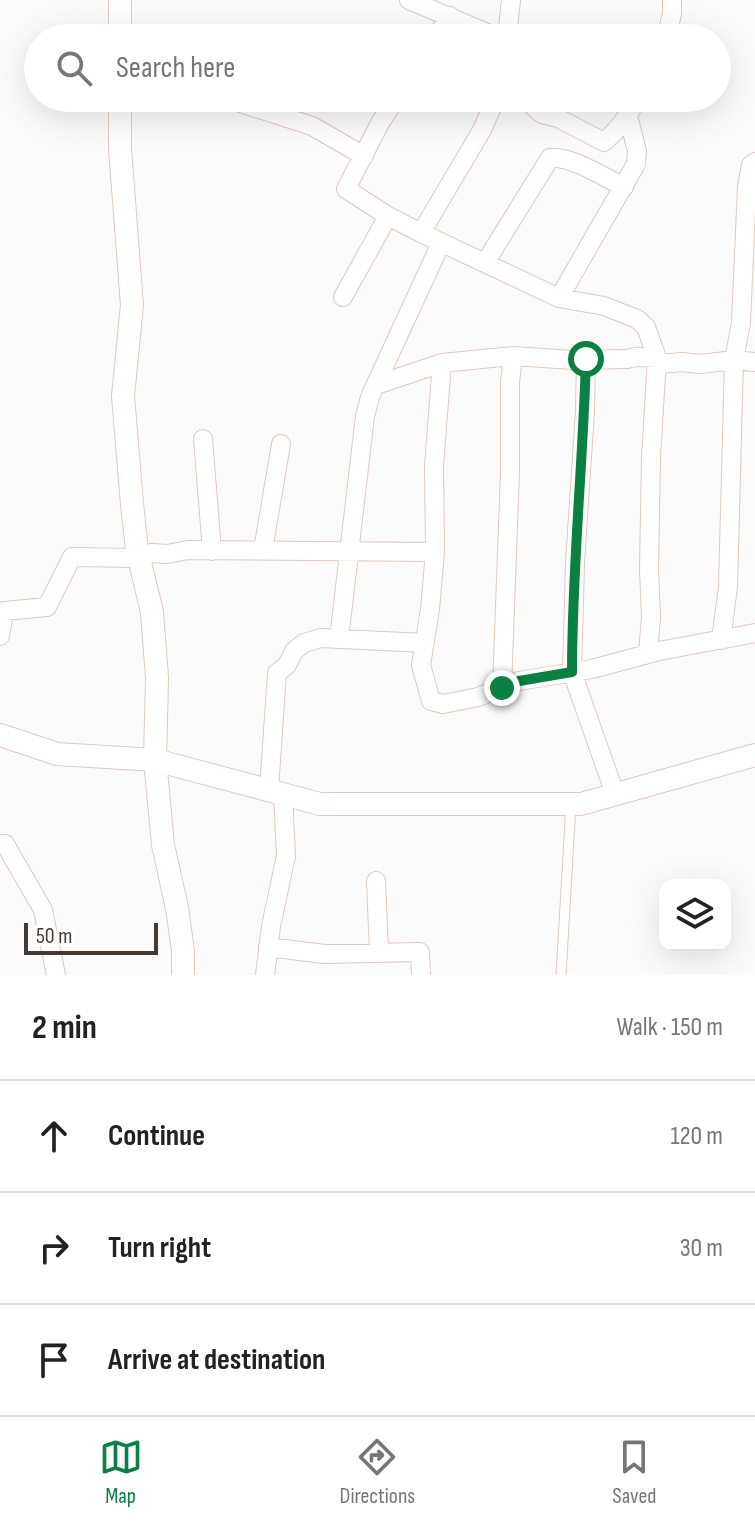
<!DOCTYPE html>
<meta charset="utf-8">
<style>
:root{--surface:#fff;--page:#f2f2f2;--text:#222;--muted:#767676;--line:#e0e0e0;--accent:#0b8043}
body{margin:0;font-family:"Sofia Sans Condensed",sans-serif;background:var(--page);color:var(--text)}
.controls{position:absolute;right:24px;bottom:24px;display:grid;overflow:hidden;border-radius:16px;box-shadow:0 8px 32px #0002}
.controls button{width:72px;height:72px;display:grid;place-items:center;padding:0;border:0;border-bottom:2px solid var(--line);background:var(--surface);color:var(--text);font:40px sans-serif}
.scale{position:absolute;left:24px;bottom:20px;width:134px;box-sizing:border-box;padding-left:8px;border:4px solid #443933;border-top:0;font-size:22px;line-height:28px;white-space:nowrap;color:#443933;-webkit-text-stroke:6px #fff;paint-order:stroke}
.stop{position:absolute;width:24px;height:24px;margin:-18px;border:6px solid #0b8043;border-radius:50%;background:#fff}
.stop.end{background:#0b8043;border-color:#fff;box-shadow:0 2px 8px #0008}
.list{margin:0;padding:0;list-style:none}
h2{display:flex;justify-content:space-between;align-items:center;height:104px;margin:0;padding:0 32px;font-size:34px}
h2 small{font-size:26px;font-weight:400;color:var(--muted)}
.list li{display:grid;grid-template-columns:52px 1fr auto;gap:24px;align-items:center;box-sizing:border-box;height:112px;padding:0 32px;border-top:2px solid var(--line)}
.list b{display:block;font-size:30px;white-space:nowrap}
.list em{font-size:26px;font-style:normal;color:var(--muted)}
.icon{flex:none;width:44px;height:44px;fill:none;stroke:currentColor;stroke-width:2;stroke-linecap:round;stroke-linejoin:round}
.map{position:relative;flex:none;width:755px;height:975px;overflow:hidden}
.search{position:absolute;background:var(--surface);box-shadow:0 8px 32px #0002;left:24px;right:24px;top:24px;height:88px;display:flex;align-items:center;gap:20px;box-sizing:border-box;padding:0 28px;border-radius:44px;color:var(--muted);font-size:30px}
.sheet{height:440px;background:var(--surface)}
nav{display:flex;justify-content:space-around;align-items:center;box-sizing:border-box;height:112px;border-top:2px solid var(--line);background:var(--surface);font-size:22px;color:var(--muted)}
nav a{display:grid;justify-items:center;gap:4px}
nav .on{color:var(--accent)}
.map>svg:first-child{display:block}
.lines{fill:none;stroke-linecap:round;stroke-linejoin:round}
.service-casing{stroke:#e5c8ba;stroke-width:11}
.minor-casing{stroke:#e5c8ba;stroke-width:20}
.tertiary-casing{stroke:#e5c8ba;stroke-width:24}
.service{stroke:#fff;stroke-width:9}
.minor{stroke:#fff;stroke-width:18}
.tertiary{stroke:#fff;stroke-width:22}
.route{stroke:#0b8043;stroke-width:10}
</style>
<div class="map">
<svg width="755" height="975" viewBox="0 0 755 975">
<rect width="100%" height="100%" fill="#fbfbfb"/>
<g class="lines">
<defs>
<path id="service" d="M561,975l10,-171"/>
<path id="minor" d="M409,0l90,38
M435,38l15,-22
M507,38l4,-38
M666,38l6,-24v-14
M225,98l87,28 52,30
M396,98l-16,25 -34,66 42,27 33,17 61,-103 14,-32
M524,98l18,16 16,4 46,24c15,-13 25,-26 33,-44
M421,233l138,65 45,8 33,13 9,8 11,31 -6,99 -2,113 2,47 -3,37
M485,263l65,-105c21,-2 54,19 74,29
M343,297l45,-81
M559,298l77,-134 1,-13 -9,-35
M586,359l-1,52 -10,152 -3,109 43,122
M755,362l-21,-2 -33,4 -19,-2 -21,2 -4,-6 -21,-1 -9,2 -54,1 -60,-4 -71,7 -8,103 1,86 -5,57 -9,56 10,36 12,3 35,-7 41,-16 73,-12 67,-18 96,-18
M376,385l66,-22
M203,439l9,112
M263,550l18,-106
M0,636l4,-25 43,-4 25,-50 67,1 12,-5 16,1 21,-4 247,2
M339,639l26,-223 5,-19 71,-154
M721,640l7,-53 6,-227 7,-37 6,-136 4,-22 4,-3
M502,688l8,-216v-90l3,-26
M269,790l8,-117 10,-8 7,-14 10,-8 17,-5 104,5
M0,844h5l38,66 13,65
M376,881l3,71
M268,947l56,7 96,-2 1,23
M265,975l6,-49 15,-70 -3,-62"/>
<path id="tertiary" d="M120,0v38
M120,98v51l12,156 -9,91 9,108 5,46 15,62 5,66 -2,82 8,85 14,63 6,43v24
M0,735l57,19 98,6 165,44h261l174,-49"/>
</defs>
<!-- service casing -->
<use href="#service" class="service-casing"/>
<!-- minor casing -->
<use href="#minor" class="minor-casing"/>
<!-- tertiary casing -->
<use href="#tertiary" class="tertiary-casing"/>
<!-- service -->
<use href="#service" class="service"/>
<!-- minor -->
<use href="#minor" class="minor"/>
<!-- tertiary -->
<use href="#tertiary" class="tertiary"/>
</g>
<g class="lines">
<!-- route -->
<path class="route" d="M502,688l17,-7 53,-9c0,-104 11,-208 14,-313"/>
</g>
</svg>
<div class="controls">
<button><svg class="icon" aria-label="layers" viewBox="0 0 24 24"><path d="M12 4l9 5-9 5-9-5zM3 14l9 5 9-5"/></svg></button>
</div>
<div class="scale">50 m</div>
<div class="stop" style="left:586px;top:359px"></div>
<div class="stop end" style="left:502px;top:688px"></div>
<div class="search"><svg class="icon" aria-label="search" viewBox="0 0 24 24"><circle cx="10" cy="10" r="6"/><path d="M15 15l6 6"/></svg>Search here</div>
</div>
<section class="sheet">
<h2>2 min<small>Walk · 150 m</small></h2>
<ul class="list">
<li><svg class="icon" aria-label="ahead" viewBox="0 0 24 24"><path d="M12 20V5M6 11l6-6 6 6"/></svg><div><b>Continue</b></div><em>120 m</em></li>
<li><svg class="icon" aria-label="right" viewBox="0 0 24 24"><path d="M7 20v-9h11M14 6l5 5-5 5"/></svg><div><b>Turn right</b></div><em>30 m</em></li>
<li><svg class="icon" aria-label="arrive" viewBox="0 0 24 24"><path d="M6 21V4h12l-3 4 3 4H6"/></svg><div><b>Arrive at destination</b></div></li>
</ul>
</section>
<nav>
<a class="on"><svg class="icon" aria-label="map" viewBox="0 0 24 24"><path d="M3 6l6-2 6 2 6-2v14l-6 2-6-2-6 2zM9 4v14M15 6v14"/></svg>Map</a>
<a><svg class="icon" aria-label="directions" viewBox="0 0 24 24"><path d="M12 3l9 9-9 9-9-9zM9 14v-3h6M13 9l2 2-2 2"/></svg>Directions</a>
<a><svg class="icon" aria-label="saved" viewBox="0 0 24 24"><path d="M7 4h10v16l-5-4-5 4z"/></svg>Saved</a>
</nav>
